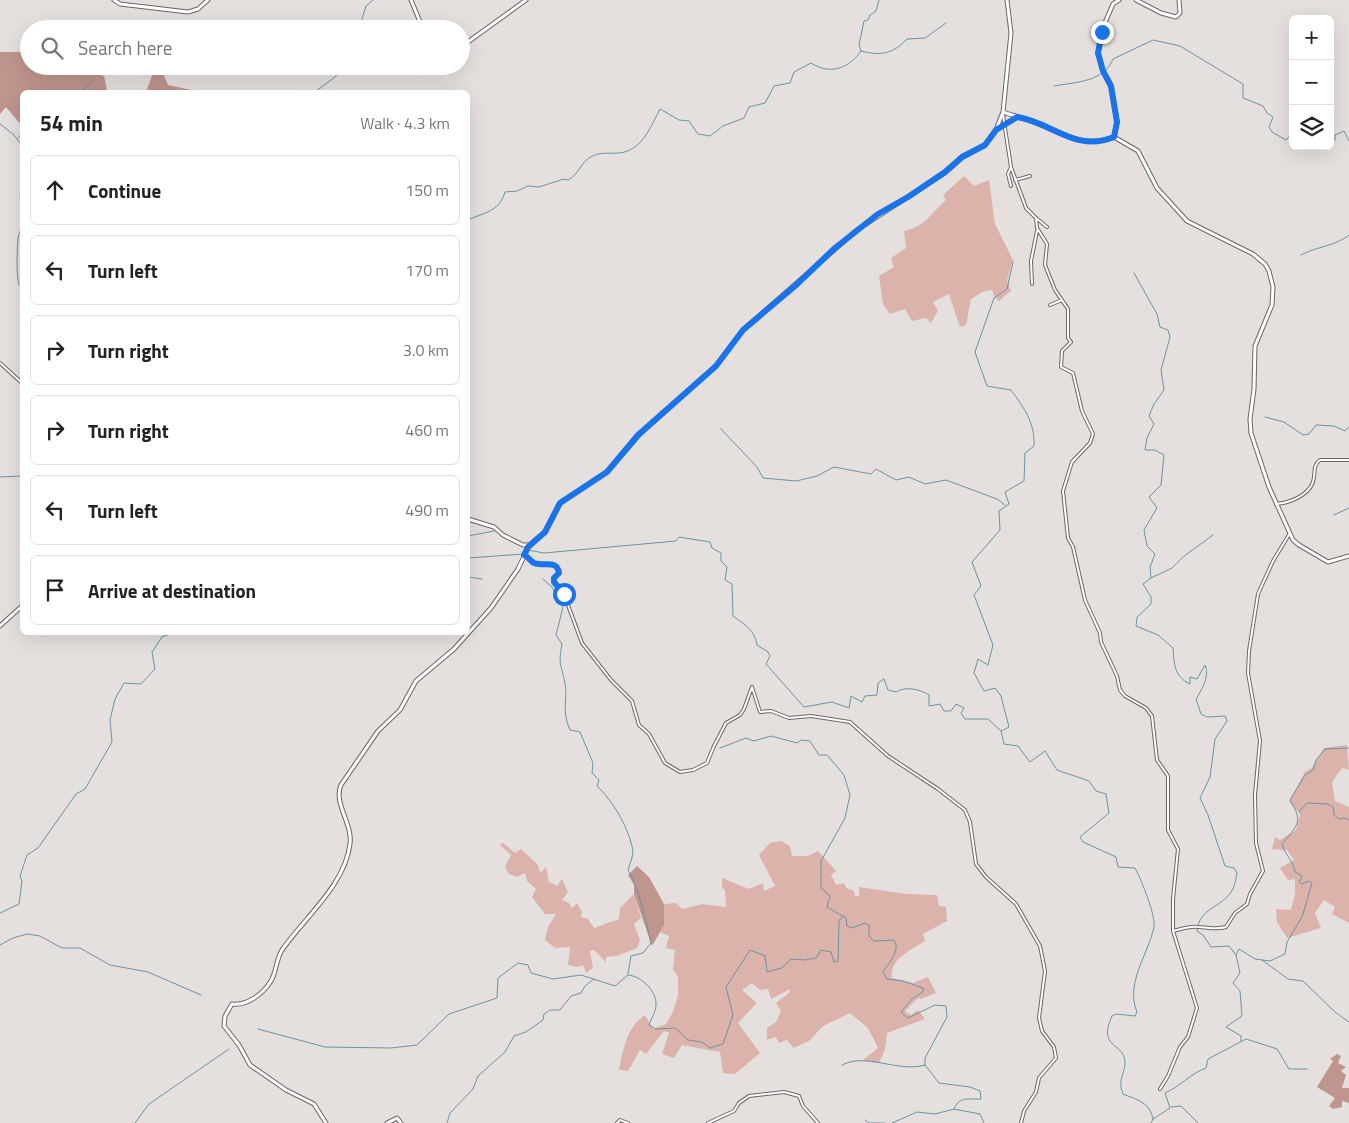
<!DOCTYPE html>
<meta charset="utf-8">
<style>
:root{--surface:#fff;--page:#f2f2f2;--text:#222;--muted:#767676;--line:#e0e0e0}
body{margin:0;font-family:"Titillium Web",sans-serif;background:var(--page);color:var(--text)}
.controls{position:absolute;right:15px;top:15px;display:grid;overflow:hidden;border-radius:8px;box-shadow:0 5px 20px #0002}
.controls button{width:45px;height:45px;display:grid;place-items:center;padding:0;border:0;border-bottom:1px solid var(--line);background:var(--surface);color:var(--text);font:25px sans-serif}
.stop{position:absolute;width:15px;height:15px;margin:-11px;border:4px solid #1a73e8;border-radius:50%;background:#fff}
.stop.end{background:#1a73e8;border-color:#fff;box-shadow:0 1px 5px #0008}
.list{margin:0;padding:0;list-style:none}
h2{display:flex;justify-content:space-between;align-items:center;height:65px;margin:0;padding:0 20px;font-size:21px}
h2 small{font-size:16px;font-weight:400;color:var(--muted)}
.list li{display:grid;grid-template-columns:32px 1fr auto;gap:15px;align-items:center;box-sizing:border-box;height:70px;margin:0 10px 10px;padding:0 10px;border:1px solid var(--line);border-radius:8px}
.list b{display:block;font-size:19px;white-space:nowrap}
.list em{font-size:16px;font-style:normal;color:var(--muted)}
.icon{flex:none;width:28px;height:28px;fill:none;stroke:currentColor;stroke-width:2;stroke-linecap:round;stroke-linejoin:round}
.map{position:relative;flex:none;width:1349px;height:1123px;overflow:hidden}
.search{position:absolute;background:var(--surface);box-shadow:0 5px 20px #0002;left:20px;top:20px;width:450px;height:55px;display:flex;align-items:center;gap:12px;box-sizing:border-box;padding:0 18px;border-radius:28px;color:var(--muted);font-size:19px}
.panel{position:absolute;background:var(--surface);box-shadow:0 5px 20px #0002;left:20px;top:90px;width:450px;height:545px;border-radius:8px}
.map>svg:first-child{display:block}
.green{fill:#dcb3ab}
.forest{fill:#bf958d}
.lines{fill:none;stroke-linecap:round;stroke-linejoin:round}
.stream{stroke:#6994a2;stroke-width:1}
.street-casing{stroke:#6b6665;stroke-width:4}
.secondary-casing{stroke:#6b6665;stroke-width:5}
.street{stroke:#fff;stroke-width:2}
.secondary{stroke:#fff;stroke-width:3}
.route{stroke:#1a73e8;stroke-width:6}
</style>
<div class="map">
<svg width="1349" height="1123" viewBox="0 0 1349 1123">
<rect width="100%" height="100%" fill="#e5e0de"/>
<!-- green -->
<path class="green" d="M964,176l10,10 15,-6 6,44 18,36 -6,20 4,11 -12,10 -5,-5 -2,-6 -10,2 -11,7 -5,26 -6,2 -11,-33 -16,8 5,9 -7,12 -5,-5 -14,3 -7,-12 -15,5 -7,-10 -4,-28 15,-9 -3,-9 15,-10 -2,-17c21,-4 27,-18 42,-31l-3,-5z
M1347,745l2,25 -7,-2 -10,14 3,19 14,6v116l-17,-9 3,-7 -11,-7 -9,13 6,15 -34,10 -10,-16 -1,-13 15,1 4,-16v-15l-7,1 -8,-12 14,-8 -7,-10 -15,-1 3,-12 5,3 16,-10 4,-16 -11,-12 16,-30 7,-4 12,-20z
M781,841l9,5 2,10h16l10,-5 18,20 -5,4 5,10 8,-2 2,5 8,3 1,5h4v-9l47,7 31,1 2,11 7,1 1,14 -24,13 2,7c-14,9 -36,18 -33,37l21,5 15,-6 8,16 -15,6 -3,-1 -13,13 6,4 7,-5 7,9 -38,14 -2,16 -6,14 -17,-2 16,-13 -10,-20 -18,-15 -27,13 -14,15 -15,7 -7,-8 -8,3 -3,-6 -9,3v-12l9,-6 5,-11 -5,-8 13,-10 1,-4 -19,10 -3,-10 -8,1 -8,-7 -10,7 15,13 -19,20 22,30 -25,21 -12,-1 -3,-21 -38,-7 -8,13 -12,-4 7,-21 -5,-2 -18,23 -6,-4 -12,21 -9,-1c4,-21 8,-43 26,-55l8,14 13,-5 7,-12 5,-17v-18l-5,-8 2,-19 -9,-2 3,-12 -9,-4 4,-7v-21l12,-1 6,6 20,-5 24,3 -1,-16 -3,-4v-9l27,11 14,-6 1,8 11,-5 -16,-31 11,-12z
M503,843l12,10 6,-4 17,16 2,8 6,-6 3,15 8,4 5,-7 6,13 -6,8 7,3 3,5 5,-5 5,9 -1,5 7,2 6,9 25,-9 1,-11 14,-14 7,24 -7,6 6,16 -3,8 -20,8 -11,1v5l-12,-12 -4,1 3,17 -7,5 -3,-8 -6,2 -9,-2 2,-18 -15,1 -10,-8 3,-13 8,-13h-11l-13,-17 4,-8 -9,-8 -2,-8 -8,4 -8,-3 -4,-7 6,-12 -11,-10z"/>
<!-- forest -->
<path class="forest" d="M0,52h22l7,6v8h8l7,6c24,-10 36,-2 60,4l3,14 13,2h-98v34l-16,-19 -6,7z
M153,73h10l5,12 28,6v1h-50z
M637,866l12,11 15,27v21l-12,21 -18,-52v-9l-6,-10z
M1337,1054l4,2 -3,7 8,4 -5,4 5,4 -4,13h7v15l-7,-2v6l-9,2 -4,-3 6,-8 -18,-11 16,-26 -3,-2z"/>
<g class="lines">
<!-- stream -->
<path class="stream" d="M359,29l7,-23 7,-6
M861,51l-2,-6 5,-24 4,-1 2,-5 6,-4 3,-11
M1054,86c22,-4 50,-4 59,-27l40,-19 27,6 63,38v14l20,8 4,7 6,4 -4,10 3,5 14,8 7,-8
M81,92l13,-12
M315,92l20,-15 9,-11
M0,124l14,11 8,11
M18,138l4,-5
M1330,141l5,-1v-5l9,-4 5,10
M22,186l-2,9 2,5
M468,220c17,-8 31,-8 37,-28l12,-1 11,-5 11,1 25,-8 4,1c10,-5 13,-17 21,-22 11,-7 19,-4 30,-5 23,-2 32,-27 41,-44l19,11 10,1 9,13 12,2 13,-10 21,-8 5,-11 16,-4 9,-17 16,-3 4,-11 17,-9c18,12 38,6 50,-12 20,5 32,3 46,-12l18,-1 21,-15
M1301,255c16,-9 33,-8 48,-20
M1013,262l-6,27 -13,9 -19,54 12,34 24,4c13,18 24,32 23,56l-9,7 -1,28 -19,11 4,12 -10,7 1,19 -28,32 9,24 -7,9 19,50 -5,20 -10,-6 -4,14 10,18 11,-3 6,8 8,31 -8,4 3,13 14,2 12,16 15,-11 12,19 32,11 7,10 10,3 3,19 -29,24 3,5 33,15 2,10 17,1c6,11 21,48 19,59 -6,28 -29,56 -17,85l-2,4 -19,-2 -4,2c-15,33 12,26 13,46 0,13 -8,17 -2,32 14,6 27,8 30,25
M1134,273l23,41 3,13 8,3 2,7 -9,33 3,20 -10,14 -5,12 5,8 -7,14 -2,12h10l9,5 -3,30 -12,12 8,11 -13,22 3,16 8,8 -5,13 1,11 -8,6 8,13v7l-14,13 -1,9 22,9 15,13c1,15 1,29 17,36v-7l7,2 8,-14c5,11 -3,24 -9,34l5,15 6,3 18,-1 2,5 -12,18 -5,38 -10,21 8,17 17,51 9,2 3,5c-1,5 -2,12 -4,16 -10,19 -34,18 -36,42l6,4 8,12 18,-1 7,9
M19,285c-3,-12 -2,-32 -1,-47 1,-5 4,-10 4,-15 1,-7 0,-14 0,-20
M1265,417l19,5 19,13 6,-1 7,-9 18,1 11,5 4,-4
M720,428l37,39 6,11 33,3 21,-5 17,-9 37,7 5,-5 20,11 13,-3 16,7 21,-4 51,19 8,6
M0,477l22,-1
M1334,515l15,-7
M468,536l26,-5
M528,550l16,3 132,-12 3,-4 31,5 2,6 9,5v8l6,6 -2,13 7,4 1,32c11,8 22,14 24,29l11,7 2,4 -4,8 38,43 28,-5 17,6 2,-12 11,6 3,-6 12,-1 1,-12 6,-4 4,11 8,2c9,-6 24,-3 33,3v11l11,-2 4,7h7l5,-7 8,4 -3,5 4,6h23l13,12
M468,558l56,-4
M468,577l14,2
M1151,578l21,-10 11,-11 30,-22
M543,579l9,8 11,20 -7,28 6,9c-4,21 -1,19 3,39 3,19 -4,27 5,47l10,2 13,31 -1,10 7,7 -2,6c16,15 32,42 36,65 0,5 -3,13 -5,19 11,18 18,52 23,73l-8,10 -12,3 -3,18
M720,748l26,-10 8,3 17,-5 26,7 4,-3 9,1 9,14h8l17,20 6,20 -5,23 -24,43v27l9,8 -3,11 19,11 1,8 5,2 13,-5 4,2v11l5,5 20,-1c7,10 -5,23 -11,32l4,7 16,2 20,7v4l-11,7 -11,13 7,6 27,-13 11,1 1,11 -22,41v7
M1299,812l8,-9 21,1 5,3 1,8 5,4 5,-1 5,2
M0,913l19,-9 3,-23 -2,-5 7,-21 11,-7 38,-54 9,-5 27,-47 -2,-22 5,-21 9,-16 17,1 14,-15 -3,-17 10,-15 13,-5
M0,945l13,-7 14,-4 13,2 22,12h18l30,17 38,7 53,23
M1262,960l26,19 15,2 32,31 14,10
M258,1029l67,18 66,1 26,-3 32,-31 48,-16 1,-20 20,-15 10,2 3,8 22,6 28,-4 34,11 13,-11c13,1 29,16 28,30 0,6 -5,14 -7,20l7,4 19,-1 13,12 14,2 8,6 13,-4 10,-29 -7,-28 24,-37 15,6 2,16 15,-4 9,-9 13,1 12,-2 5,-8 10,2 3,10 4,-1 1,-40 4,-5
M1241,1041v-5l-15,-9 16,-11 -2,-25 -7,-8 7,-10 -4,-18 3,-6 16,10 15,2 15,-7 2,-12 15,-25 10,-34 -3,-2 -7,3 -3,-2 3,-6 -7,-4c-2,-12 -10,-17 -13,-28 15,-18 22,-22 8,-44l15,-25 8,-5 3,-10 9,-11 24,-1
M842,1065c24,-13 56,8 83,0l14,18 31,4 10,4 1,8c-11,1 -21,-4 -27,10
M1171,1107l10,-1 17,17
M865,1120l4,3h16
M135,1123l14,-19 80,-55
M447,1123l3,-10 23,-24 5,-13 27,-24 9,-16 12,-4 17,-12 1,-6 6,-4h10l11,-14 10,-3 4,-7 9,-7
M892,1123l25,-11 18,2 19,-5 26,5 4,9
M1151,1123l2,-4 17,-11 -5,-15c16,-7 25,-19 41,-25l2,-9 38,-20 31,10 12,20h18"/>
<defs>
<path id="street" d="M1003,115l8,52 15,41 10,10 1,10 10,16 -2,21 10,25 13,19v29l3,4 -9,9 -1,16 12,6 9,38 11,23 -3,9 -18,19 -9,29 5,47 5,9 12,53 15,33 1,9 16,34 3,14 5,6 21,12 6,8 5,44 11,16v54l10,19 -5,50v32l24,77 -9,29 -8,10 -12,29 -8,13
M998,129l19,-12
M1011,167l-3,7 3,12
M1015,180l15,-4
M1036,218l11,9
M1032,284l-1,-23 6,-30
M1050,305l12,-5
M0,363l22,20
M1276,504c13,-1 32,-8 37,-22 3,-9 -1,-16 7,-22h29
M524,555c5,2 6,6 10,8 10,4 23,-4 25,10l-5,5v4l11,15 17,46 29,37 21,21 7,24 10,9 16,29 15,9 13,-2 14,-7 7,-17 12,-23 14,-8 4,-6 8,-22 8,25 11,-1 18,7 22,-2 39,6 38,34 50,33 27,21 5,12 6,42 10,13 30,27 24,42 5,25 -6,47 3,13 12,16 2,11 -17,20 -3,14 -12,19 -3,12
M1173,931c8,-2 17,-5 25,-4 9,0 19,3 28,0l9,-14 12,-9 3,-10 13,-23 -7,-28 -1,-48 5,-54 -12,-68 1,-22 9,-57 15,-33 17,-28
M617,1123l3,-3 8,3
M708,1123l26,-12 5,-8 10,-7 35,-4 15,4 4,10 15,17"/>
<path id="secondary" d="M114,0l6,4 68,8 10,-3 10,-9
M411,0l12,29
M1136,0l25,13 15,4 4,-4 -1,-13
M461,47l65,-47
M1003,112l8,-79 -4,-33
M1114,137l24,14 19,37 30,33 66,33 12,10 4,7 4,16 -1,18 -17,41 -1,43 -4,30 1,14 18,54 24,53 6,5 29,17 21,-6
M468,519l26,8 9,8 20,10h7l15,-13 15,-29 47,-31 32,-37 77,-69 27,-36 114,-100 88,-57 18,-16 22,-12 11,-15 7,-18c7,3 15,4 22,7 32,9 53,32 89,18l3,-15 -6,-36 -8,-15 -5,-18 6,-28 9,-21 6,-4
M0,626l22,-20
M326,1123l-12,-19 -28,-14 -36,-25 -11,-20 -15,-19 1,-10 7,-12c15,2 31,-10 39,-23 5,-8 5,-21 11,-31 23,-33 63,-65 68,-106 3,-20 -17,-41 -9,-59l37,-54 22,-21 16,-29 38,-32 37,-41 27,-39 11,-23
M387,1123l10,-5 4,5"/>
</defs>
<!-- street casing -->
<use href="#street" class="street-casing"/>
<!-- secondary casing -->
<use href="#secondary" class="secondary-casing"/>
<!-- street -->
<use href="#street" class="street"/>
<!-- secondary -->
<use href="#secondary" class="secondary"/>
</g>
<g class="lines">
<!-- route -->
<path class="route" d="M564,594l-10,-12v-4l5,-5c-2,-14 -15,-6 -25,-10 -4,-2 -5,-6 -10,-8l4,-8 17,-15 15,-29 47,-31 31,-37 78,-69 27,-36 52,-44 40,-38 43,-34 30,-17 37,-25 17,-15 23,-12 11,-15 21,-13c35,5 58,36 97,20l3,-15 -6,-36 -8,-15 -5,-18 4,-21"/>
</g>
</svg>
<div class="controls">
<button>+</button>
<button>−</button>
<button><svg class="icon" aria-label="layers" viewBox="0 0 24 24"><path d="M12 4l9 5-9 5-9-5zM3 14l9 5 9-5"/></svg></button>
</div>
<div class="stop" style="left:564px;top:594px"></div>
<div class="stop end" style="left:1102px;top:32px"></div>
<div class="search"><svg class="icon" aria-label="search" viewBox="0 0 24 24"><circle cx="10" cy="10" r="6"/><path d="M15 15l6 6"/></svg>Search here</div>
<section class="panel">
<h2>54 min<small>Walk · 4.3 km</small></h2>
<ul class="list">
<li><svg class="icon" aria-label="ahead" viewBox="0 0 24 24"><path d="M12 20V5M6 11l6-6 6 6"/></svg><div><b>Continue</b></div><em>150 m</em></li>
<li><svg class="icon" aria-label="left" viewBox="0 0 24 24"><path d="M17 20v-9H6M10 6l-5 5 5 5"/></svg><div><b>Turn left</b></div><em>170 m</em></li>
<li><svg class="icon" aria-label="right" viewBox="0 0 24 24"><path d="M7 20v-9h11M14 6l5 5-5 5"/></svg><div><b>Turn right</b></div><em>3.0 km</em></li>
<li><svg class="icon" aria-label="right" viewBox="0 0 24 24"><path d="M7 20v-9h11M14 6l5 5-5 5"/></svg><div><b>Turn right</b></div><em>460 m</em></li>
<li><svg class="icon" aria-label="left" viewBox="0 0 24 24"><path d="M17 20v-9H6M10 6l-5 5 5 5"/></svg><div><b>Turn left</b></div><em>490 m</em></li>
<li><svg class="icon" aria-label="arrive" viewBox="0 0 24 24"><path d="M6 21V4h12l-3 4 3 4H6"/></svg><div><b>Arrive at destination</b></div></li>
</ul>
</section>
</div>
